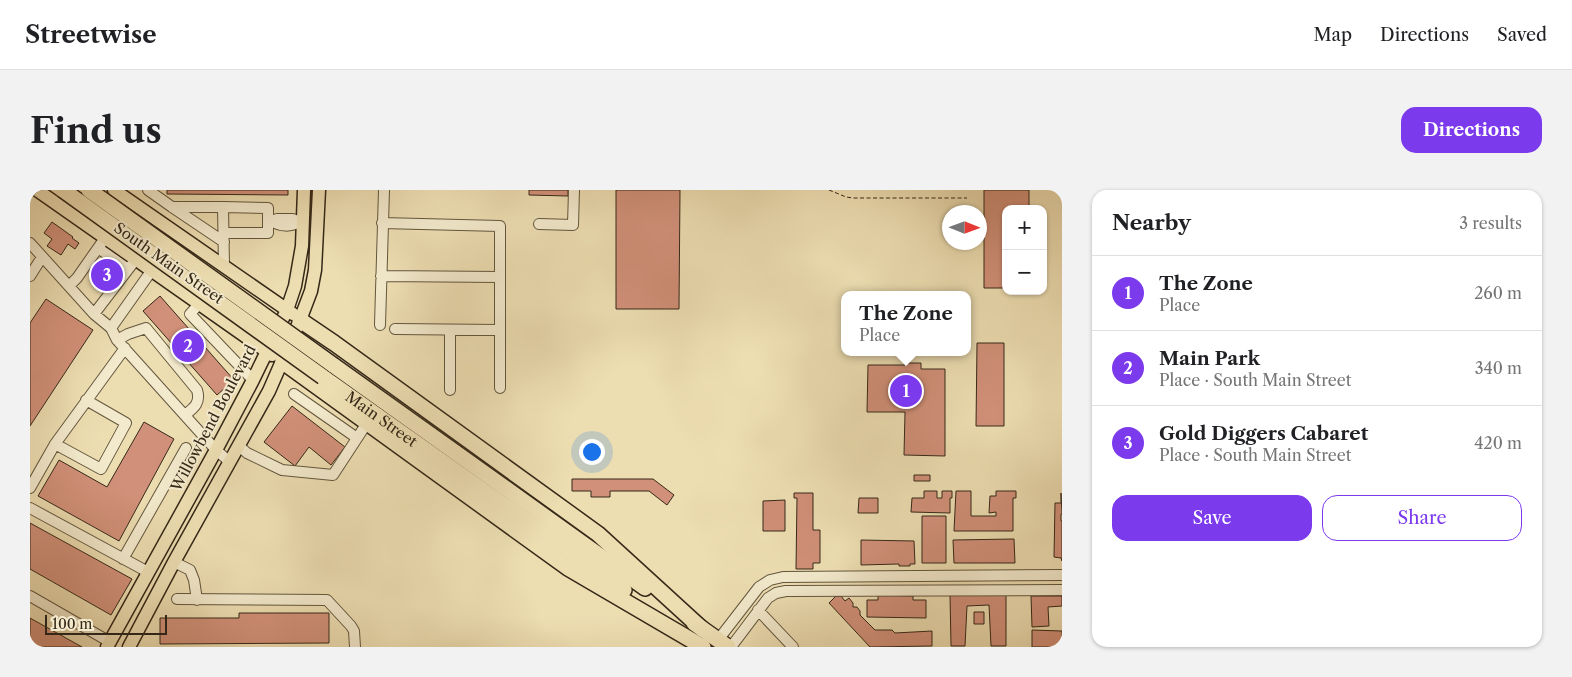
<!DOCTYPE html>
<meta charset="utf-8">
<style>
:root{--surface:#fff;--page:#f2f2f2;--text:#202124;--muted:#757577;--line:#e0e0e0;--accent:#7c3aed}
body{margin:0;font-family:"Libre Caslon Text",serif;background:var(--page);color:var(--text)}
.controls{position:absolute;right:15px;top:15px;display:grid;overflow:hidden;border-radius:10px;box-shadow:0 1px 4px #0004}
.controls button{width:45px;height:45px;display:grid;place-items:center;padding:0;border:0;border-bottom:1px solid var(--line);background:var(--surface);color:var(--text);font:25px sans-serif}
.compass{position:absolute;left:912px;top:15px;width:45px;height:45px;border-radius:50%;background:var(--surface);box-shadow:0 1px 4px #0004;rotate:91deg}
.scale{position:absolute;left:15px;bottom:12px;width:122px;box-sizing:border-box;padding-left:5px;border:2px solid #352818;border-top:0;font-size:14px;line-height:18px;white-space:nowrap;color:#352818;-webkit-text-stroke:4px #f3eacd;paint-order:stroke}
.you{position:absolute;left:561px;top:261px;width:18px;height:18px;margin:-12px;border:4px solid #fff;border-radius:50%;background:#1a73e8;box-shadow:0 0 0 8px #1a73e833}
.badge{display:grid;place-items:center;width:32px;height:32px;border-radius:50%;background:var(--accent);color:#fff;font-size:16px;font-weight:700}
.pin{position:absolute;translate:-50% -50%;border:2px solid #fff;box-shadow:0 1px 5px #0006}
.popup{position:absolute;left:811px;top:101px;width:130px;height:65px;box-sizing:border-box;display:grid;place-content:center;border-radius:10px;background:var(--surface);filter:drop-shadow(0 1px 4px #0005);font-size:16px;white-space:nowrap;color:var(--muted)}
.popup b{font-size:19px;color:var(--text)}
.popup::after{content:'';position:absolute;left:50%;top:100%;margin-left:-10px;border:10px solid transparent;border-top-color:var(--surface)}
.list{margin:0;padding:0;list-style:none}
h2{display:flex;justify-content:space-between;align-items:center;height:65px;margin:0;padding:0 20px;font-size:21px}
h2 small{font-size:16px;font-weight:400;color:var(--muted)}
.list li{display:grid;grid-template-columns:32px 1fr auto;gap:15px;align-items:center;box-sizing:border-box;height:75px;padding:0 20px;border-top:1px solid var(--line)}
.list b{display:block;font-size:19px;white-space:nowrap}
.list p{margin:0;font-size:16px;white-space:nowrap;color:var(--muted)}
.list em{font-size:16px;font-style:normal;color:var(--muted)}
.actions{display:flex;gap:10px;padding:15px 20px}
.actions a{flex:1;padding:11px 0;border:1px solid var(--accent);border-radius:15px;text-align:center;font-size:18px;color:var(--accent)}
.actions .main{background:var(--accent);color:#fff}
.map{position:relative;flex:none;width:1032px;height:457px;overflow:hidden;border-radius:15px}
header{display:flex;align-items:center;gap:30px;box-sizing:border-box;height:70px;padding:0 25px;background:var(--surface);border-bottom:1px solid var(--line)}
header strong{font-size:24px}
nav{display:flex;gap:28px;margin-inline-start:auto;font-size:18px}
.intro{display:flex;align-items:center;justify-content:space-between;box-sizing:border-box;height:120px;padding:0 30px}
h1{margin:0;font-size:35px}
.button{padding:12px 22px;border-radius:15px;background:var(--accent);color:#fff;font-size:18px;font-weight:700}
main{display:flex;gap:30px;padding:0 30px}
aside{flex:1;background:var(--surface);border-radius:15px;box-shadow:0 1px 4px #0004}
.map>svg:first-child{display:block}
.building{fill:#d19079;stroke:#352818}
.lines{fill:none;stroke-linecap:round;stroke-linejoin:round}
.minor-casing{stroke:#63563e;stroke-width:12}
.major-casing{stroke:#352818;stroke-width:15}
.highway-casing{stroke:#352818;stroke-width:18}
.path{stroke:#352818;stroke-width:1;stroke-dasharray:4 2.5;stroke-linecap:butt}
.minor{stroke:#f3eacd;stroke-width:10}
.major{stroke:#eddeb2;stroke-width:12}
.highway{stroke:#eddeb2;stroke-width:15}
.highway-bridge-casing{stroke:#352818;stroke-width:18;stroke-linecap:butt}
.highway-bridge{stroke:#eddeb2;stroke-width:15}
.labels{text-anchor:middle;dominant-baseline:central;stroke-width:4;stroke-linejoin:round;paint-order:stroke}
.street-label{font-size:15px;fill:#352818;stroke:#f3eacd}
</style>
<header>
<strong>Streetwise</strong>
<nav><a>Map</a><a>Directions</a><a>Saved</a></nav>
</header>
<div class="intro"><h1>Find us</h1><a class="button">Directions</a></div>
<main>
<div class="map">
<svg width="1032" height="457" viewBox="0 0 1032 457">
<rect width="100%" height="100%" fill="#eddeb2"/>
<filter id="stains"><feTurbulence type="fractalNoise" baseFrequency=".004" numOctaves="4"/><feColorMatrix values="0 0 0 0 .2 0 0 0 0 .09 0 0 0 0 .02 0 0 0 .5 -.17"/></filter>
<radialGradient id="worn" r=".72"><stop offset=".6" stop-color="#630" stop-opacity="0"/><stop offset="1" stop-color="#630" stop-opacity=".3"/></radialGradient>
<!-- building -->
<path class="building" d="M137,0h121v5l-121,-1z
M499,0h39v6l-39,-1z
M586,0h64l-1,119h-63z
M954,0h45v19h-23v79h-22z
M22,32l21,15 -1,1 7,5 -4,6 -7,-5 -7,11 -14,-9 5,-7 -8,-6z
M80,69l12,9 -17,24 -12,-9z
M130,106l74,84 -17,15 -74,-84z
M16,109l47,31 -63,96v-103z
M947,153h27v83h-28z
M875,173h16v6h24v87l-41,-1 1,-43h-38l1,-47h37z
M262,216l53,41 -14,18 -22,-18 -14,19 -31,-24z
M114,232l30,17 -55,102 -81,-45 21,-36 48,27z
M884,285h16v6h-16z
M542,289h81l21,16 -7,10 -18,-14h-39v6h-19v-6h-19z
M894,301h13v7h5v-7h10v7h-2v15l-39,-1 1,-14h12z
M926,301h15v25h25v-4l-7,1 1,-17h6v-5h20v7h-3v33h-59z
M764,303h19v37h7v33h-7v6h-17l1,-71h-3z
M1031,303l1,21h-1v7h1v40l-1,-3 -7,-1 1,-54h6z
M829,308h19v15h-20z
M755,310v31h-22v-30z
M892,326h24v47h-24z
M0,333l102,56 -21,36 -81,-46z
M984,349l1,24h-61l-1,-23z
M831,350l53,1 1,23h-5v2h-11v-2l-38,1z
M976,404v52h-15l-2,-41 -22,1 -2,40h-14l-1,-51z
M848,405l35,1v4h13v18l-59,-1v-17h11z
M806,406h5l4,5 4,-3 4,5v4h4l3,4v4l15,15h17l3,3 37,-2v15l-62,1 -41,-44z
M1001,406h31v10l-14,1 1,19 -17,1z
M944,422h10v12h-10z
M209,423h90v30l-169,1v-26h79z
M0,428l52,29h-52z
M1002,440l30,1v16h-30z"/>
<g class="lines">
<defs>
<path id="minor" d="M118,0l24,17
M193,17l45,1v25h-44
M247,29h16l6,3c-8,5 -19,5 -27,-1z
M352,33l118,3v162
M509,34l34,1 1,-35
M194,52l-52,-35h51l1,59
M0,53l64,71 17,14 6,12 99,110 14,12
M68,58l30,21
M0,86l12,-19
M351,86l119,1
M39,96l8,-8 28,-40
M169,114l-9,10 63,66
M64,124l42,-55
M350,135l4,-135
M81,138l41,-58
M365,139l105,1
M87,150l11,-6 18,-6 51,62c4,13 -3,18 -12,25
M420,200v-60
M264,204l63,44
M25,254l46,25 25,-46 -40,-23
M209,256l8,7 35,17 51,5 34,-52
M0,298l25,-44 70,-96
M0,318l118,64
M93,369l63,-111
M144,372l16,8 4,10 3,20
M0,406l80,46
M147,409l150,1 24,26 3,5 1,16
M728,420l35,37
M688,450l41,-53 11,-7 13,-3 279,-2
M701,457l37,-49 8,-5 10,-2 276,-1"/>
<path id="major" d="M7,0l235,165
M84,0l179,124
M77,457l109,-197 37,-70 34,-70 8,-24 7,-40 2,-56
M99,457l45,-85 95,-171 31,-71 11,-29 4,-21 4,-80"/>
<g id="highway">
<path d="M270,130l34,23 264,191 104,95"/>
<path d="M253,172l285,206 135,79"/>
<path d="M303,175l312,223"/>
<path id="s1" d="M293,187l301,213"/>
<path d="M664,433l34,24"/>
</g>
</defs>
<!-- minor casing -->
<use href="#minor" class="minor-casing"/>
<!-- major casing -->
<use href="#major" class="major-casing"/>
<!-- highway casing -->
<use href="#highway" class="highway-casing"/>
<!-- path -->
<path class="path" d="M799,0l17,7 7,1h114"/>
<!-- minor -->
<use href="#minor" class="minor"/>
<!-- major -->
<use href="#major" class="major"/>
<!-- highway -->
<use href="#highway" class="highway"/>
<defs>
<path id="highway-bridge" d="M33,0l260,187
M59,0l244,175"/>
</defs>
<!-- highway-bridge casing -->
<use href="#highway-bridge" class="highway-bridge-casing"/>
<!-- highway-bridge -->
<use href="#highway-bridge" class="highway-bridge"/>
</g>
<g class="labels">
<!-- street labels -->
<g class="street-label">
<text transform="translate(139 73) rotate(35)">South Main Street</text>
<text transform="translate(183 228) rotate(-62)">Willowbend Boulevard</text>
<text stroke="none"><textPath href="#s1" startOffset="72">Main Street</textPath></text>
</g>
</g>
<rect width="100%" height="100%" filter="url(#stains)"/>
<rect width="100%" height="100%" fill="url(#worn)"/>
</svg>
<div class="controls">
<button>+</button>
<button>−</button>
</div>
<svg class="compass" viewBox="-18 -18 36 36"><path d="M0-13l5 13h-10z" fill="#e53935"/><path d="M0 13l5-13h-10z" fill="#757577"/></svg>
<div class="scale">100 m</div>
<div class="you"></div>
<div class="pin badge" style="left:876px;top:201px">1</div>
<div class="popup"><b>The Zone</b>Place</div>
<div class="pin badge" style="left:158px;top:156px">2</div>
<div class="pin badge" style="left:77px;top:85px">3</div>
</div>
<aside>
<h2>Nearby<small>3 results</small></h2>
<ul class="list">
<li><span class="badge">1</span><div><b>The Zone</b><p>Place</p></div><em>260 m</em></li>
<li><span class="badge">2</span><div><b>Main Park</b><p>Place · South Main Street</p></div><em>340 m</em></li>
<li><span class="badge">3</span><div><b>Gold Diggers Cabaret</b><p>Place · South Main Street</p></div><em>420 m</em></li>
</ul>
<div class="actions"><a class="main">Save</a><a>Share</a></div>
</aside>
</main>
